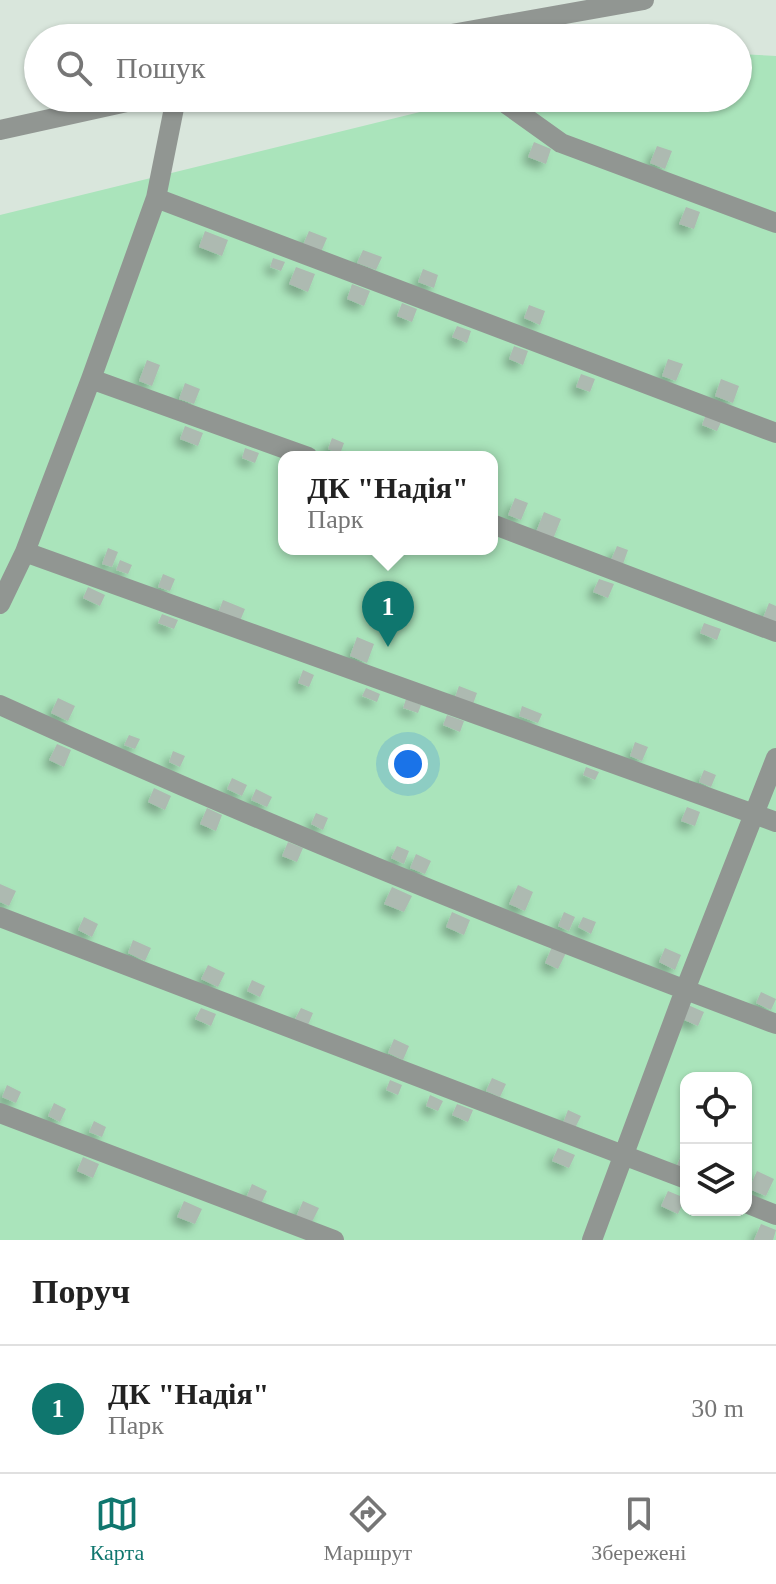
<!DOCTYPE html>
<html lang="uk">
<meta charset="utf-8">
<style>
:root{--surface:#fff;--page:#f2f2f2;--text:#222;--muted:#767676;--line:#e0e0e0;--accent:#0f766e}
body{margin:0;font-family:Georgia,serif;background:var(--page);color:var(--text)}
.controls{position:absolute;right:24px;bottom:24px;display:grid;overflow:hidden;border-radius:16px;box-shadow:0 2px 6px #0004}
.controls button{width:72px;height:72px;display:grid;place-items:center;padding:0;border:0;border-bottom:2px solid var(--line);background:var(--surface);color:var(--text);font:40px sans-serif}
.you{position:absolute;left:408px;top:764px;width:28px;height:28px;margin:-20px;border:6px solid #fff;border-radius:50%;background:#1a73e8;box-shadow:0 0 0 12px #1a73e833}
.badge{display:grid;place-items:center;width:52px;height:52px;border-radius:50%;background:var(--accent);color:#fff;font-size:26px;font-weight:700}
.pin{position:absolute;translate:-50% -66px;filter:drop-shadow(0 2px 4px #0008)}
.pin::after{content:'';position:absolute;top:42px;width:28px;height:24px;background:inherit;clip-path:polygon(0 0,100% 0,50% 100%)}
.popup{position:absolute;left:278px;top:451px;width:220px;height:104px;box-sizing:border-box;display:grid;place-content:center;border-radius:16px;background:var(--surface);filter:drop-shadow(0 2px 6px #0005);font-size:26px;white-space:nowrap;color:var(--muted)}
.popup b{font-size:30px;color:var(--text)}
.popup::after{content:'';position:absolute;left:50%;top:100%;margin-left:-16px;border:16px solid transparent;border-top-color:var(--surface)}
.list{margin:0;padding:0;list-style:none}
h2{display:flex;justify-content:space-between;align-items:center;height:104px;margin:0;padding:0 32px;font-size:34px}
h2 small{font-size:26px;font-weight:400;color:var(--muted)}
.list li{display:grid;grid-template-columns:52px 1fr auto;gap:24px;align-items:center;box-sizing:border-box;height:128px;padding:0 32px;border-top:2px solid var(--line)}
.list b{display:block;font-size:30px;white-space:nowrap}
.list p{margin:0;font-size:26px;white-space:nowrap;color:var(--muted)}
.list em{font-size:26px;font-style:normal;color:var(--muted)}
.icon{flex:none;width:44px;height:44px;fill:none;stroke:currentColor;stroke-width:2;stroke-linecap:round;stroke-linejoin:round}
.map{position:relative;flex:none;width:776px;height:1240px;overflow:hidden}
.search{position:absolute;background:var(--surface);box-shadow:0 2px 6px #0004;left:24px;right:24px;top:24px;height:88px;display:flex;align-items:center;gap:20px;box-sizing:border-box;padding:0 28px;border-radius:44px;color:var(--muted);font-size:30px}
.sheet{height:232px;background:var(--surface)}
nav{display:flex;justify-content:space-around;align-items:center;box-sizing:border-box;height:112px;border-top:2px solid var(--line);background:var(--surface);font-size:22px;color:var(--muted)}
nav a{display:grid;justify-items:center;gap:4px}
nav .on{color:var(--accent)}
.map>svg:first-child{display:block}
.green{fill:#aae4bb;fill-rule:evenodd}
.building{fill:#adbab1;filter:url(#shadow)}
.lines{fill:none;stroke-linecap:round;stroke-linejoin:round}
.minor{stroke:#919692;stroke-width:20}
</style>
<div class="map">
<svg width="776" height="1240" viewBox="0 0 776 1240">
<defs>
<filter id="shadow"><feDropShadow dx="-6" dy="6" stdDeviation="4" flood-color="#0004"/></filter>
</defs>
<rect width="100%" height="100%" fill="#d9e6dc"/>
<!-- green -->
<path class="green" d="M738,54l38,2v1184h-776v-1025l477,-117h261zM284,457h208v92h-208zM686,1078h60v132h-60z"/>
<!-- building -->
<path class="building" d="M534,142l17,7 -5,15 -18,-7z
M657,146l15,5 -7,18 -15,-6z
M686,207l14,5 -6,17 -15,-5z
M205,231l23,9 -6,16 -23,-9z
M309,231l18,7 -6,14 -18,-7z
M363,250l19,7 -6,13 -19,-7z
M273,258l12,4 -4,9 -11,-4z
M296,267l19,7 -7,18 -19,-8z
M423,269l15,6 -4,13 -16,-6z
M352,284l18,7 -6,15 -17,-7z
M402,303l15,6 -5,13 -15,-6z
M529,305l16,6 -5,14 -16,-7z
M457,326l14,5 -4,12 -15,-6z
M514,346l14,5 -5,14 -14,-6z
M668,359l15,5 -7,17 -14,-5z
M147,360l13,5 -8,21 -13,-5z
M581,374l14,5 -5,13 -14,-5z
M721,379l18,7 -6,17 -18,-7z
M185,383l15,6 -6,15 -15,-5z
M706,414l16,6 -5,11 -15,-6z
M185,426l18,7 -5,13 -18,-7z
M332,438l12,5 -4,11 -12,-5z
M245,448l14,5 -4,10 -13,-5z
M515,498l13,5 -7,17 -13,-5z
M544,512l17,7 -8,20 -17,-7z
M617,546l11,4 -5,14 -12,-4z
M108,548l10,4 -6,15 -10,-3z
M120,560l12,5 -4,9 -12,-4z
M163,574l12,5 -5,12 -12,-4z
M599,579l15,5 -6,14 -15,-6z
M88,587l17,8 -5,11 -17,-8z
M223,600l22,9 -5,12 -22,-8z
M769,603l7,3v17l-13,-5z
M162,614l16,6 -4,9 -16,-6z
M704,623l17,6 -4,11 -17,-7z
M357,637l17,7 -7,19 -17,-7z
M303,670l11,5 -5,12 -11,-4z
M459,686l18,7 -4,11 -18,-7z
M366,688l14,6 -3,8 -15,-6z
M58,698l17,8 -7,15 -17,-8z
M406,699l15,6 -3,8 -15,-5z
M522,706l20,8 -4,9 -19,-7z
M447,715l17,6 -4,11 -17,-7z
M129,735l11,4 -5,10 -11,-4z
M635,742l13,5 -6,14 -12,-5z
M57,744l14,6 -7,17 -15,-7z
M173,751l12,5 -5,11 -11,-5z
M586,767l13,5 -4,8 -12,-5z
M704,770l12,5 -5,12 -12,-5z
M232,778l15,7 -5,11 -15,-7z
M154,788l17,8 -6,14 -17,-8z
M256,789l16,8 -5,10 -16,-7z
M687,807l13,5 -5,14 -14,-5z
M207,808l15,7 -6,16 -16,-7z
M316,813l12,5 -5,12 -12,-6z
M288,842l15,6 -6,14 -15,-6z
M397,846l12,5 -5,13 -13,-6z
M416,854l15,7 -6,13 -15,-6z
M0,884l16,7 -7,15 -9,-4z
M518,885l15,7 -8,19 -16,-7z
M392,887l20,9 -8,16 -20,-8z
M452,912l18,8 -6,15 -18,-8z
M564,912l11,5 -6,14 -11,-5z
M84,917l14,7 -6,13 -14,-7z
M583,917l13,5 -5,12 -13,-7z
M133,940l18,8 -6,13 -17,-8z
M552,947l14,6 -8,16 -13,-6z
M665,948l16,7 -6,15 -16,-8z
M208,965l17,8 -7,14 -17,-8z
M252,980l13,6 -5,11 -13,-6z
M761,992l15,7 -5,11 -15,-7z
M688,1005l16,7 -6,14 -16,-7z
M201,1008l15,6 -5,12 -16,-7z
M301,1008l12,5 -5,12 -13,-6z
M394,1039l15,7 -6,14 -15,-7z
M492,1078l14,6 -6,13 -14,-6z
M390,1080l12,5 -4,10 -12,-5z
M7,1085l14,7 -5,11 -14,-6z
M430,1095l13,6 -5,10 -12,-5z
M54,1103l12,6 -6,13 -12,-6z
M457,1104l16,6 -5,12 -16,-7z
M568,1110l13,6 -6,12 -12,-5z
M94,1121l12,6 -4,10 -13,-5z
M686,1145v26l-10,-4z
M558,1148l17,7 -6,13 -17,-7z
M83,1157l16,7 -6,14 -16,-7z
M757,1171l17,8 -8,17 -17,-7z
M252,1184l15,7 -6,13 -15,-6z
M668,1191l17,7 -7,16 -17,-8z
M184,1201l18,8 -7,15 -18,-7z
M303,1201l16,7 -8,16 -15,-7z
M761,1224l15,6 -3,10h-19z"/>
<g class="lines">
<!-- minor -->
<path class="minor" d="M429,38l215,-38
M498,98l63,45 215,80
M0,130l145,-32
M156,198l620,235
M91,379l217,78
M492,524l284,108
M25,552l751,270
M0,604l25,-52 66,-173 65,-181 20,-100
M0,705c255,116 514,221 776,319
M0,917l686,262
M0,1113l334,127
M746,1203l30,12
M592,1240l93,-250 91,-232"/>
</g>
</svg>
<div class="controls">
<button><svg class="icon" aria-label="locate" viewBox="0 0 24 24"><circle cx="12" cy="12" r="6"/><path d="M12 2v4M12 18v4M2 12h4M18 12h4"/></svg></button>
<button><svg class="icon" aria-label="layers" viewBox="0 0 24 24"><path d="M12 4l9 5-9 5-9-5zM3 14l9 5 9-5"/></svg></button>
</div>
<div class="you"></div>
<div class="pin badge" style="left:388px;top:647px">1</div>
<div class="popup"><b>ДК &quot;Надія&quot;</b>Парк</div>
<div class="search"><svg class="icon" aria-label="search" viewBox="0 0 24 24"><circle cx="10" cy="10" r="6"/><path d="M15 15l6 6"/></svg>Пошук</div>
</div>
<section class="sheet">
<h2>Поруч<small></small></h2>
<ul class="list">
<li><span class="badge">1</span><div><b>ДК &quot;Надія&quot;</b><p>Парк</p></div><em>30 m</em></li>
</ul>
</section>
<nav>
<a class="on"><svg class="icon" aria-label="map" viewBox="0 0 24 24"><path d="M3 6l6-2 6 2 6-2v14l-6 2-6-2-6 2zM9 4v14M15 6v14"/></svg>Карта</a>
<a><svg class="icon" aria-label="directions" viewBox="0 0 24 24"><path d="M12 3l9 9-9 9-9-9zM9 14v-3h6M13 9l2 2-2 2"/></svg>Маршрут</a>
<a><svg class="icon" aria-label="saved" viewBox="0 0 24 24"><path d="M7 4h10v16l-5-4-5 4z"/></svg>Збережені</a>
</nav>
